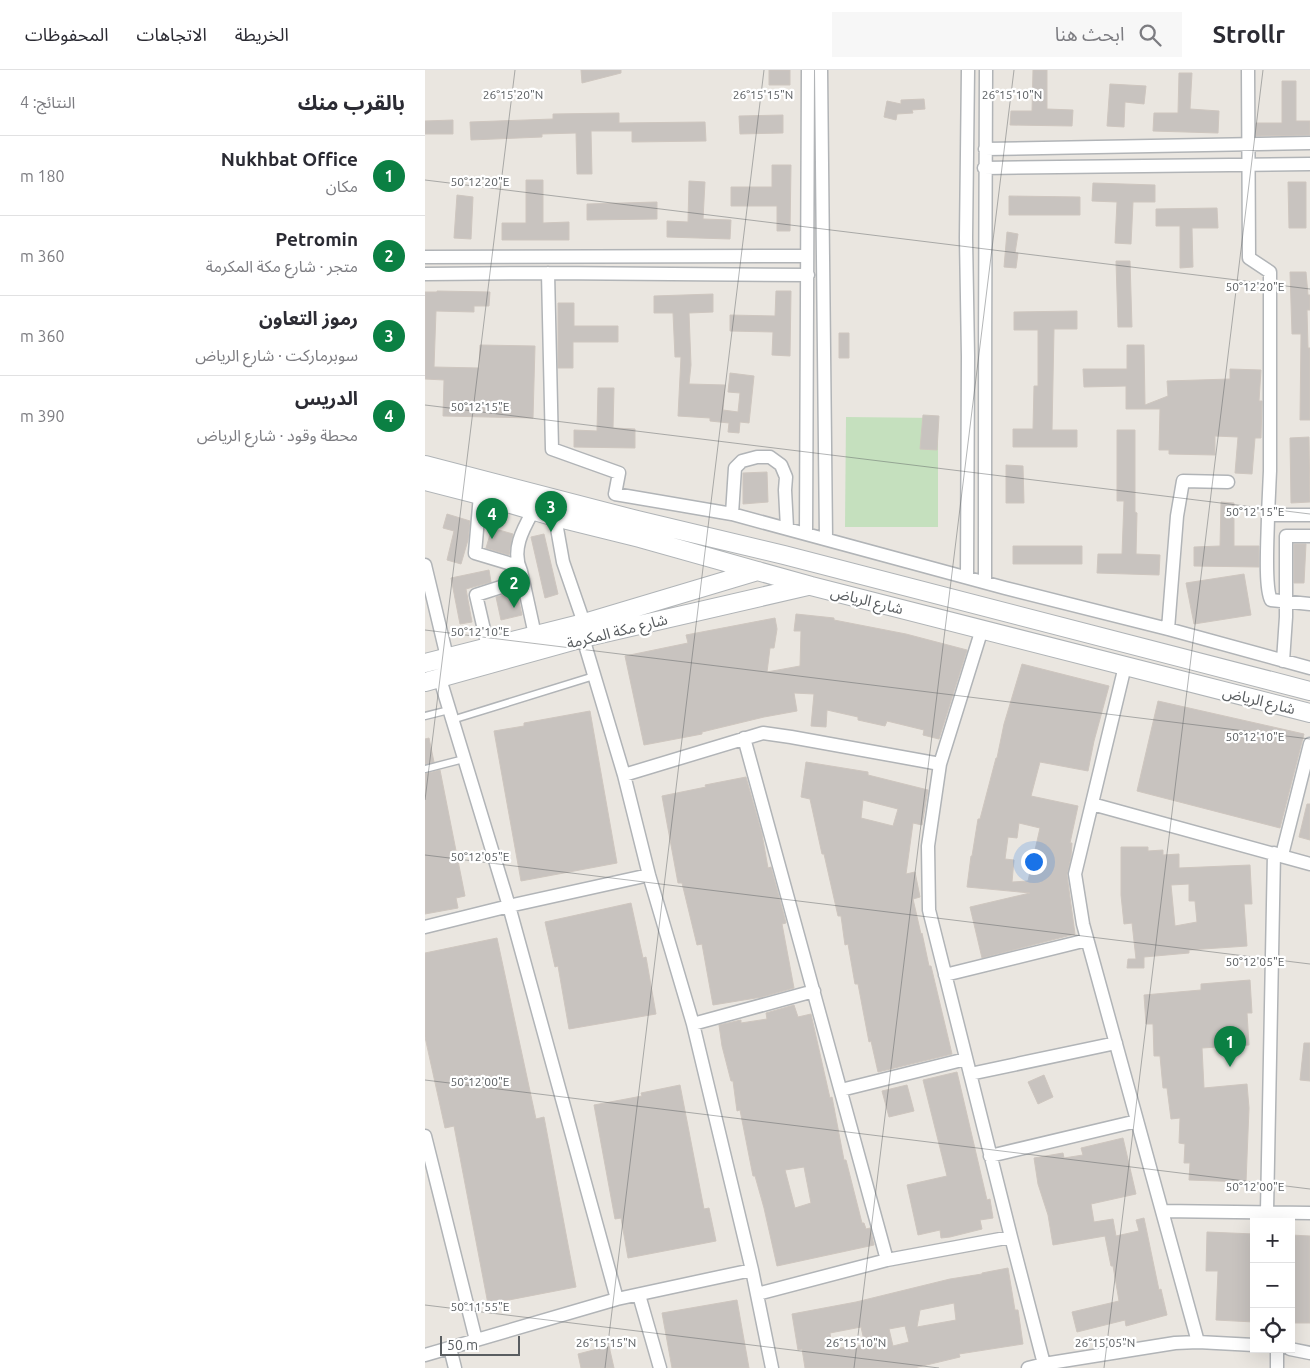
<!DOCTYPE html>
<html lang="ar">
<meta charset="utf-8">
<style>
:root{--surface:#fff;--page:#f7f7f7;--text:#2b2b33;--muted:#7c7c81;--line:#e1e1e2;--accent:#0b8043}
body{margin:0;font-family:Ubuntu,"Noto Sans Arabic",sans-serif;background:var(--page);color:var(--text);direction:rtl}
.controls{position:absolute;right:15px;bottom:15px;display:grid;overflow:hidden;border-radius:0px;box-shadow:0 5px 20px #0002}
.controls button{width:45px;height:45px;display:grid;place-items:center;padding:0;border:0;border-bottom:1px solid var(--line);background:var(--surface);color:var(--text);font:25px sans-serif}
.scale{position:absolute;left:15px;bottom:12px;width:80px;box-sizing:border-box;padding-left:5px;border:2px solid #595d60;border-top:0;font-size:14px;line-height:18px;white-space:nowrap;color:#595d60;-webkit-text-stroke:4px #fff;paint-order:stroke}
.you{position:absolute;left:608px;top:791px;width:18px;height:18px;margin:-12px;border:4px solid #fff;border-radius:50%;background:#1a73e8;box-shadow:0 0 0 8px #1a73e833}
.badge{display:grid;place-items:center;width:32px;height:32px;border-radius:50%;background:var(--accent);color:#fff;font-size:16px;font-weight:700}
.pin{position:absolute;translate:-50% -41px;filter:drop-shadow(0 1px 2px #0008)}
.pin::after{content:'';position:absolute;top:26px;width:18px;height:15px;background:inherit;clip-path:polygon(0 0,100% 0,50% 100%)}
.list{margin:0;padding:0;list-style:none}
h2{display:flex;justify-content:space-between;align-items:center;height:65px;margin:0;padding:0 20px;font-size:21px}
h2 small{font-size:16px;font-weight:400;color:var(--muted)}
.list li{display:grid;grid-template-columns:32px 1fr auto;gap:15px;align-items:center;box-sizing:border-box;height:80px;padding:0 20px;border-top:1px solid var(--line)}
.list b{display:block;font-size:19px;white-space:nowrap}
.list p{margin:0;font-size:16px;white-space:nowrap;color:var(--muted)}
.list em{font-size:16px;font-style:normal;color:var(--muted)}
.icon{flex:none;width:28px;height:28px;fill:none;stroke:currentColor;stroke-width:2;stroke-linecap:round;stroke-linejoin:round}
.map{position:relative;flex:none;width:885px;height:1298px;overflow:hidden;direction:ltr}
header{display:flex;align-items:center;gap:30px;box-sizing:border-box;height:70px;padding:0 25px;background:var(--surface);border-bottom:1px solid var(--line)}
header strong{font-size:24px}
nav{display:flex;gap:28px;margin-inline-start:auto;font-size:18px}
.search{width:350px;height:45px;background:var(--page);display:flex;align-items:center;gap:12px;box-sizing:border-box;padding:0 18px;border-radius:0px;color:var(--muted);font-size:19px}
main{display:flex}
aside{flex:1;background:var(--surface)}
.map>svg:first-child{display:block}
.pitch{fill:#c5e0be}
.building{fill:#c8c3bf;stroke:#cec6bf;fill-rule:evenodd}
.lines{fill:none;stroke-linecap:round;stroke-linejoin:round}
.service-casing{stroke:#b1b4b7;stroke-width:9}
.minor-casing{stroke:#b1b4b7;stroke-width:15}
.secondary-casing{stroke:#b0b4b7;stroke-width:20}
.service{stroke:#fff;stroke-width:6}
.minor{stroke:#fff;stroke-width:12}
.secondary{stroke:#fff;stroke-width:18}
.ticks{fill:none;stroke:#595d60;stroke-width:1;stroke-opacity:0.45}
.labels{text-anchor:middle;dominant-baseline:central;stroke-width:4.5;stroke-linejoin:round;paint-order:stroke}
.street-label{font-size:15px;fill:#595d60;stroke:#fff}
.ticks-label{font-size:12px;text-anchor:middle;fill:#595d60;stroke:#fff;stroke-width:4.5;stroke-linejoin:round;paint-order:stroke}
</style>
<header>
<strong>Strollr</strong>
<div class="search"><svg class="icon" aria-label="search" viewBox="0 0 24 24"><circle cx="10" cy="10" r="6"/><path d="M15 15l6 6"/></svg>ابحث هنا</div>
<nav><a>الخريطة</a><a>الاتجاهات</a><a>المحفوظات</a></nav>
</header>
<main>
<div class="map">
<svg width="885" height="1298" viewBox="0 0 885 1298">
<rect width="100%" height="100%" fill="#eae6e0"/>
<!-- pitch -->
<path class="pitch" d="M421,347l92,1v109h-93z"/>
<!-- building -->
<path class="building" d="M156,0h40v3l-39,10z
M344,0h21v15h-21z
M608,0h14v39l26,1 -1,16 -62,-1 1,-14h21z
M754,3h13l-2,36 29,2 -1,22 -65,-2 1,-18h24z
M857,11h14v40h14v14l-54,1v-13h26z
M685,14l36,2 -2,18 -19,-2 -1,25 -17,-1z
M499,29l1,10 -13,1 1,3 -16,1 -1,6 -12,-3 3,-16 14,3v-4z
M194,43v10l86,-1 1,19 -74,1v-11h-41l1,43h-15l-1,-41 -34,1v3l-71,3 -1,-18 83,-3v-5z
M358,45v18l-43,1 -1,-18z
M28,50v14h-28v-13z
M347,95h19l-1,66h-13v-25h-46v-19h41z
M101,110h17v43l26,-1v18h-67v-17h24z
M264,111l16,1 -2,37 28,1 -1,19 -63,-2v-16l21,1z
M863,112h18v46h-17z
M668,113l62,2v17h-22l-2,42 -16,-1 2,-41 -25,-1z
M32,125l16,2 -2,42 -17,-1z
M584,126l71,1v18h-71z
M232,132v17l-70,1v-16z
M792,138l1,20h-26l1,39 -13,1v-42h-24v-17z
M582,162l11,2 -3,19h3l-2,15 -12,-1z
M691,191h14l2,66h-14z
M865,202h16l2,23h2v15h-3l1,38h2v72h-10l1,-86h-9z
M12,221l53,1 -1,14h-15v6l-38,-1 -2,56 45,1 1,-23 55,1 -2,72 -90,-2 1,-36 -19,-1v-87h12z
M351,221h15l-1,65 -18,-1 1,-23 -43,-1v-16l45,1z
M288,224v18l-24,1 2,52 -2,19 36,1 -2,25 15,2 2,-19 -12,-1 2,-19 24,3 -5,47 -9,-1 -1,11 -11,-1 1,-9 -19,-2v-3l-32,-2 3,-59h-6l-2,-44h-19v-17z
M133,233h16v23h44v16h-45v26h-15z
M652,241v18h-23l-2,101h25v17h-64v-18h20l1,-43h4v-56h-24v-18z
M414,263h10v25h-10z
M702,275h17l1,60 23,-9 -1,-15 63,-2v-10l31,1 -2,31h3l-1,37h-6l-3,36 -17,-1 3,-36 -23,-1v19l-46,-1v-4h-10l1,-41h-34v-23l-42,1 -1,-18h44z
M173,318h16l-1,40 22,1v19l-61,-1v-17l23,1z
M498,345l16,1 -2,34 -17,-1z
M692,360h18v82l2,1 -1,41 24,1 -1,20 -62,-2 1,-19h24l2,-53h-7z
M884,367l1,65 -19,1 -1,-65z
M581,395l17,1 1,37h-18z
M342,402l1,30 -25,2v-31z
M796,432l13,1v43h25v21l-65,-1v-19l26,-1z
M22,444l23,7 -2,19 -7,24 -14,-4 7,-29 -11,-3z
M67,458l21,6 -4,21 -23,-7z
M119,464l14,60 -13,4 -14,-61z
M869,474h12l-2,39h-10z
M588,476h69v18h-69z
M64,500l2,12 -25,7 6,33 -12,2 -9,-46z
M819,504l7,41 -57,9 -8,-41z
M92,522l5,23 -21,5 -5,-23z
M371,544l38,4v2l72,14 61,16 -28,89 -16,-4 1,-5 -37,-9 -2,5 -27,-6v-3l-31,-7 -1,17 -15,-1 3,-32 -20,-1 3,18 -33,6 -62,15v2l-58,11 -19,-89 63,-13 -2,-8 89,-17 2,11 -3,19h-4l-3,24 33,-6 1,-35h-7z
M597,594l87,22 -15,55 -6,30 -48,-9 -9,34 47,10 -8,37h2l-1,14 -4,18 8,59 -93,24 -12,-51 60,-14 -63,-6 4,-31h1l6,-37h2l16,-61h1l7,-34zM594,753l21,5 -12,53 -16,1 2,-22 -9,-1 3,-22 9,1z
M733,631l146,33 -24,94 -143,-37z
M165,641l27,152 -96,18 -27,-150 30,-5v-3z
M4,668l5,24 -9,2v-25z
M381,692l62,10v3l60,15 -6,35 -9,-2 -7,51 9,-2 5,25 -7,2 8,35 1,-1 7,33h2l21,88 -74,18 -7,-31 -2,1 -11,-58h-3l-7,-40 -3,1 -4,-29h-3l-14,-62h-2l-12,-55 -9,-2zM438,730l35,9 -5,17 -32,-8z
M15,700l25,126 -9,2 2,10 -33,6v-140z
M321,707l16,57 6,34 3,-1 13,48 2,8 -4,1 12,64 -32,9 -49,8 -11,-61 -5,1 -15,-62h-4l-16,-87 44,-9 -1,-2z
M882,734h3v36l-11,-3z
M696,777h27v4l15,-1v5l16,-1v14l71,-3 2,39h-8l3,42 -58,4v3l-45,4v11h-17l1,-9h8l-4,-36 -8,1 -3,-29zM764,814v17h6l2,21 -22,4 -4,-41z
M206,833l12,55 3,-1 10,57 -87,15 -11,-63 -3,1 -10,-45z
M72,868l39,181 8,-2 32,170 -88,17 -34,-178 -9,2 -20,-91v-84z
M825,910l2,33h-5l2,32 -47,3 2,40 43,-4 2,24 -3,74 -57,-2 1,-17h-6l1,-19 -6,-1 1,-25 -9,1 -4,-31h-4l-3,-32h-6l-1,-32h-7l-2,-29 57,-5v-6z
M369,935l4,12 13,-3 19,84 2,-1 12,63h2l16,63h2l2,6 4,-1 4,17 -97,21 -13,-58 -9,-32h-2l-13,-66 -3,1 -4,-30h-2l-9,-35 -3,-21 22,-5v3l26,-4 -1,-6zM379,1097l7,36 -16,5 -10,-38z
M879,973h6v38l-10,-1z
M532,1002l30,128 3,-1 3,19 -13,2 2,9 -32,8 -9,1 -1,-8 -22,5 -11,-50 40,-9 -24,-96z
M619,1005l9,22 -15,7 -10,-22z
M255,1015l24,124 5,-1 7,33 -88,17 -7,-40 -6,1 -21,-114 48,-9 -1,-3z
M482,1015l7,26 -25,6 -7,-26z
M698,1068l13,56 -45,10 3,18 19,-3 3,17 23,-5 -3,-11 8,-2 15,72 2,-1 6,26 -41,11 -1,-6 -48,12 -5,-20 47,-11 -6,-35h-2l-6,-30 -52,9 -5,-30 -10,-31 -4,-26 29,-5 1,5 19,-3 -2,-7z
M782,1162l47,2v88l-38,-2 2,-49h-12z
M866,1165l19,1v87h-19z
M583,1198l7,42h3l5,34 -64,10 1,3 -46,11h-109l-3,-19 -4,1 -6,-36 64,-12 94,-23 32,-5v-1zM529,1233l2,17 -39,7 3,-17zM480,1256l4,16 -16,4 -4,-17zM436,1257l4,18 -33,4 -2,-16z
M312,1230l12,68h-77l-10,-55z
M184,1276l5,22h-33l-3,-14z"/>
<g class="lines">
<defs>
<path id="service" d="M0,646l24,-6
M27,650l142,-44
M0,699l39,-10"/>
<path id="minor" d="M396,0l5,469
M823,0l1,188 21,14v199l-2,44
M560,79l325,-6
M559,98l326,-4
M0,187l382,-1
M123,203l4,176 67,24 -4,21 117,20 273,74 163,41 142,39
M0,204l123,-1 260,2
M55,425l-5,58 43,13
M108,441c-10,18 -22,39 -12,60l14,64
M307,444l3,-46 7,-7 15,-4h13l11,8 5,12 -1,13 2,38
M885,445h-42c0,19 -4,71 3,85l39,4
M130,447l8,45 21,61
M381,464l2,-464
M0,495l22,92
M542,507l1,-221 -2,-118 2,-168
M560,512c0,-171 0,-341 1,-512
M557,559l-42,135 -12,82 1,64 82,327 33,127
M743,559l9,-113 6,-35 45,1
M158,568l41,137 25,100 44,149 59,246 20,98
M63,577l-12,-52 47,-15
M858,591l3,-44v-81h24
M700,596l-50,208 8,50 115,418
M319,668l143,522
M199,705l139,-42 28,4 149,27
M667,734l218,60
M857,785l28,-111
M0,857l84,-21 -69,-227
M520,905l142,-35
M268,954l121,-33
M545,1004l146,-31
M416,1020l125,-31
M0,1066l51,204
M565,1086l147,-35
M737,1141l148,2
M842,1141l7,-358
M332,1224l130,-34 124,-23
M214,1225l21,73
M192,1229l-108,-393 140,-31
M25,1278l5,20
M865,1279l20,4
M0,1285l192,-56 135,-29
M603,1298l16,-4 131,-21 23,-1 56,3
M852,1298v-19"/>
<path id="secondary" d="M0,395l212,55 147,35 526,136
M0,411l55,14 75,22 85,21 171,48 499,127
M0,593l159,-40 174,-52
M0,612l158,-44 225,-52"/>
</defs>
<!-- service casing -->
<use href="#service" class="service-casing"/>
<!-- minor casing -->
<use href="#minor" class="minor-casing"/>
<!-- secondary casing -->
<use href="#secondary" class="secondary-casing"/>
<!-- service -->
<use href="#service" class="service"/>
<!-- minor -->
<use href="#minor" class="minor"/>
<!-- secondary -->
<use href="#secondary" class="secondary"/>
</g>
<!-- ticks -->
<path class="ticks" d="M0,110l885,109M0,335l885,109M0,560l885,109M0,730l90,-730M0,785l885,109M0,1010l885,109M0,1235l514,63M180,1298l159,-1298M429,1298l160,-1298M679,1298l159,-1298"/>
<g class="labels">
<!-- street labels -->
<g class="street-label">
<text transform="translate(442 530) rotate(14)">شارع الرياض</text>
<text transform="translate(192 561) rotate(-14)">شارع مكة المكرمة</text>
<text transform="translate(834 630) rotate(14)">شارع الرياض</text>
</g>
</g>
<g class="ticks-label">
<text x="88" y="29">26°15'20"N</text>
<text x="338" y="29">26°15'15"N</text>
<text x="587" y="29">26°15'10"N</text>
<text x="55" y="116">50°12'20"E</text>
<text x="830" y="221">50°12'20"E</text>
<text x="55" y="341">50°12'15"E</text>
<text x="830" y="446">50°12'15"E</text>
<text x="55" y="566">50°12'10"E</text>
<text x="830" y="671">50°12'10"E</text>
<text x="55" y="791">50°12'05"E</text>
<text x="830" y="896">50°12'05"E</text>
<text x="55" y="1016">50°12'00"E</text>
<text x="830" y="1121">50°12'00"E</text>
<text x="55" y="1241">50°11'55"E</text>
<text x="181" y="1277">26°15'15"N</text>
<text x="431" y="1277">26°15'10"N</text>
<text x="680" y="1277">26°15'05"N</text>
</g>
</svg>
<div class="controls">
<button>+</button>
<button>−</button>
<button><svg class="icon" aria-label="locate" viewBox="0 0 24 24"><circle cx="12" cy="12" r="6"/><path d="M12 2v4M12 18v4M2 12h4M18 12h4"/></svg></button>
</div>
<div class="scale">50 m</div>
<div class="you"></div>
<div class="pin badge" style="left:805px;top:997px">1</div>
<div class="pin badge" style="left:89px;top:538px">2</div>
<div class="pin badge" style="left:126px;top:462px">3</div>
<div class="pin badge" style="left:67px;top:469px">4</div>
</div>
<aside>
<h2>بالقرب منك<small>النتائج: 4</small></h2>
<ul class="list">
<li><span class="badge">1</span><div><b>Nukhbat Office</b><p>مكان</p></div><em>180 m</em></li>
<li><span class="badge">2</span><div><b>Petromin</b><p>متجر · شارع مكة المكرمة</p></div><em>360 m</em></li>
<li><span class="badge">3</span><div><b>رموز التعاون</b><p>سوبرماركت · شارع الرياض</p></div><em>360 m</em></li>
<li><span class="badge">4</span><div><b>الدريس</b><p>محطة وقود · شارع الرياض</p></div><em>390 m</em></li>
</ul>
</aside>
</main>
